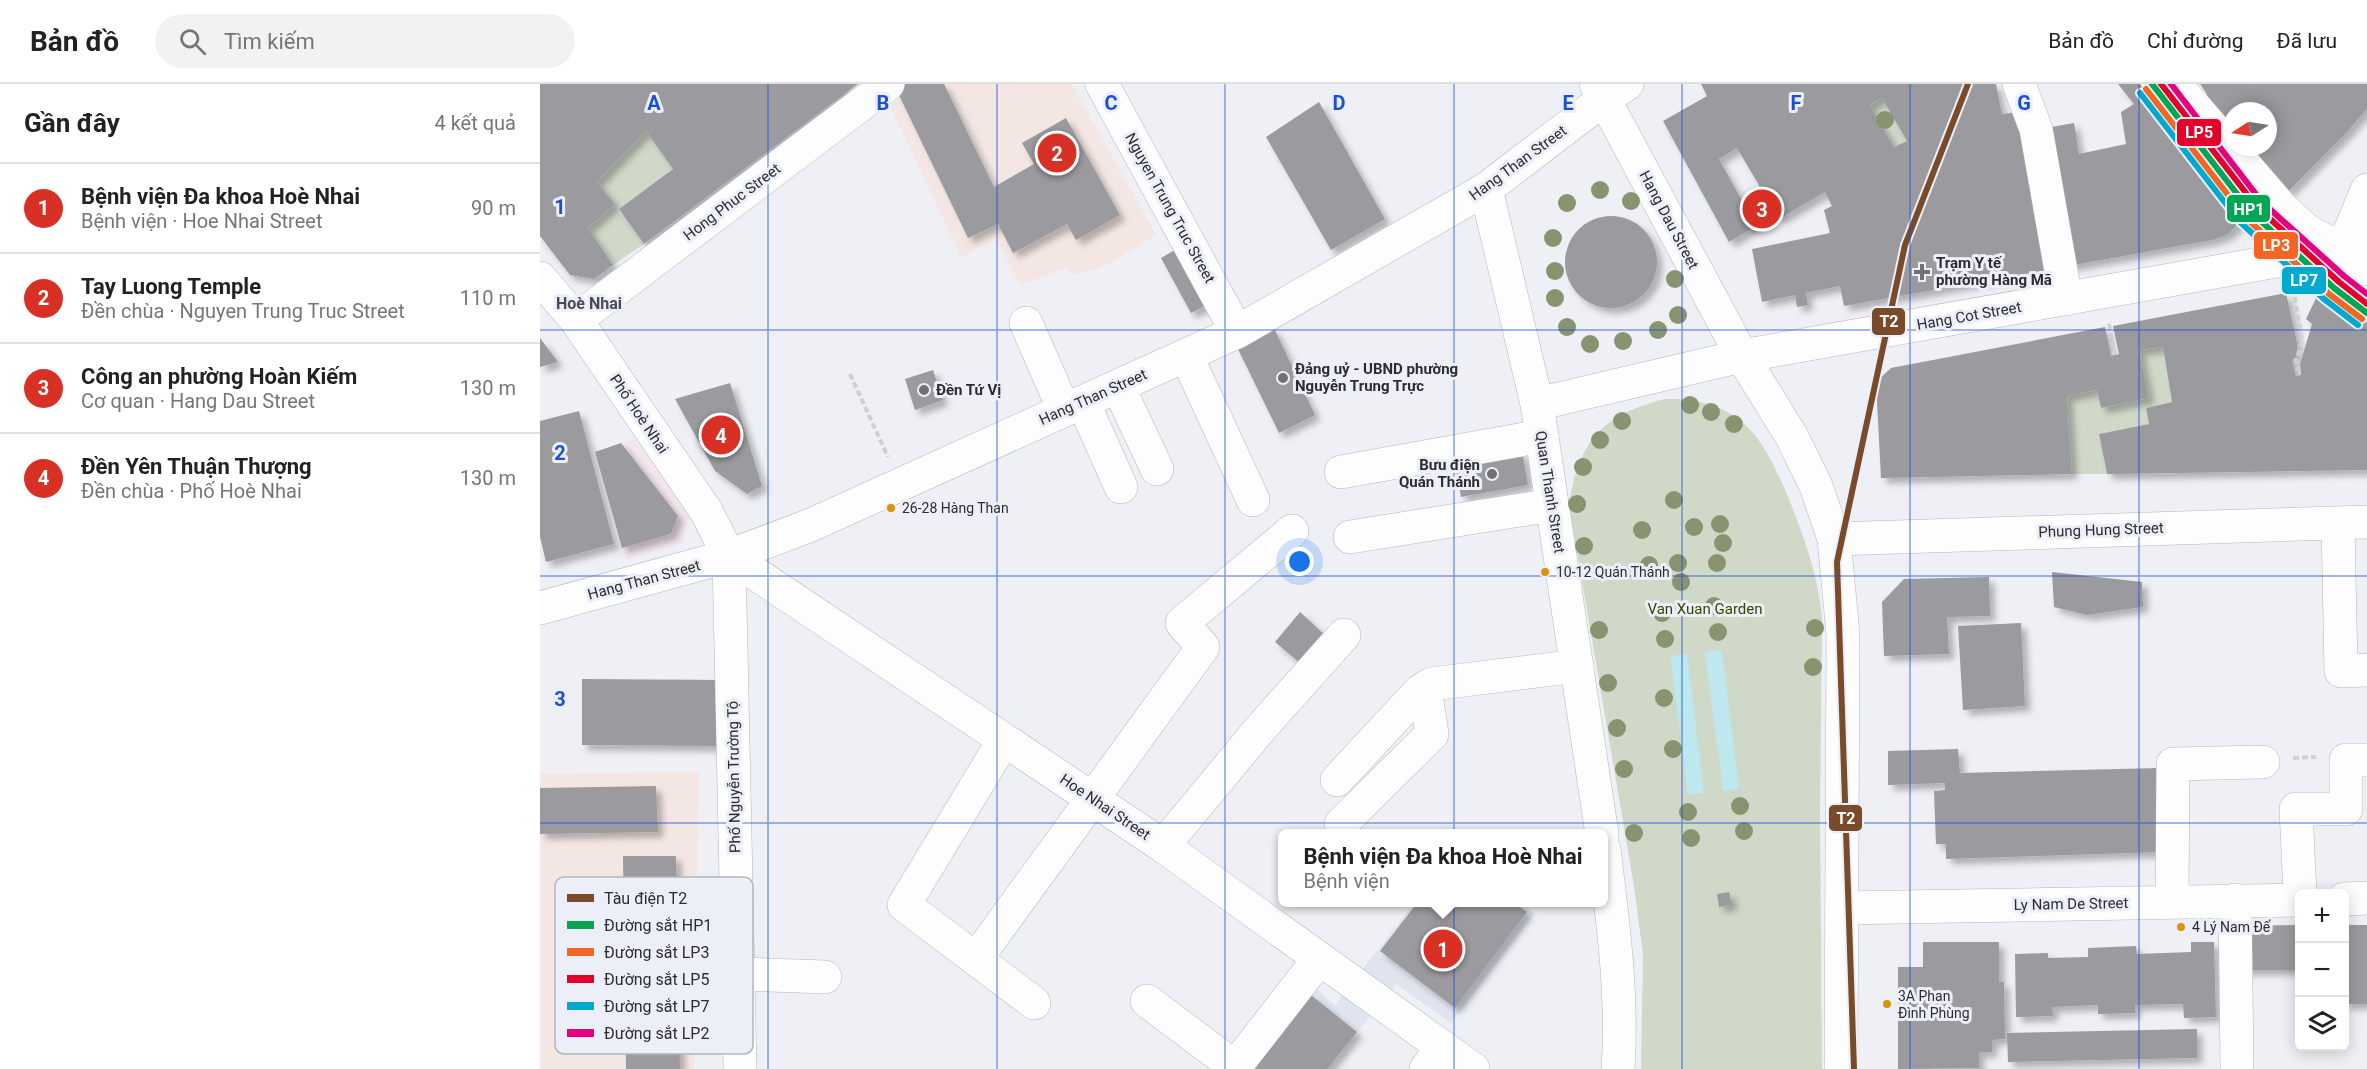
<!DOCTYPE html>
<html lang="vi">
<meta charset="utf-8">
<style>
:root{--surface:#fff;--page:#f2f2f2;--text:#222;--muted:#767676;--line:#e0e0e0;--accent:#d93025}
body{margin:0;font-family:Roboto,sans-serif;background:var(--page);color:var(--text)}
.controls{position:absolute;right:18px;bottom:18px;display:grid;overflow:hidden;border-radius:9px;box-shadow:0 3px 15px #0003}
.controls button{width:54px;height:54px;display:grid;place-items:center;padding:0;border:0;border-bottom:2px solid var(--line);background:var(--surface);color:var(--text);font:30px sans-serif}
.compass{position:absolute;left:1683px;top:18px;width:54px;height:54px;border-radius:50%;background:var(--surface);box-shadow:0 3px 15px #0003;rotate:258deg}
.you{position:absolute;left:760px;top:478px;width:21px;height:21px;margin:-15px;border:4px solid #fff;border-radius:50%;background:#1a73e8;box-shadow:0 0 0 9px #1a73e833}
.badge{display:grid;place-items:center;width:39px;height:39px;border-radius:50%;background:var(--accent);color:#fff;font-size:20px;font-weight:700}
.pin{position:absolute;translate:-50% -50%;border:3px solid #fff;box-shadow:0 2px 6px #0006}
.popup{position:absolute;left:738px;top:745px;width:330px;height:78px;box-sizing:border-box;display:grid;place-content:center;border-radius:9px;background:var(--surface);filter:drop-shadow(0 2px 4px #0005);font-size:20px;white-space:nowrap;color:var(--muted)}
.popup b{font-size:22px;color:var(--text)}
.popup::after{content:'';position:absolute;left:50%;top:100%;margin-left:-12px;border:12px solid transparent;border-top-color:var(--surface)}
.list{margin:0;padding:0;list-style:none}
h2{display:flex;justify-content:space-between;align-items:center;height:78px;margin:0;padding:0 24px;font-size:26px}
h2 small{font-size:20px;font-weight:400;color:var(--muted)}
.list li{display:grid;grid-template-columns:39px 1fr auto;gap:18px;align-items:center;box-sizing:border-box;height:90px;padding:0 24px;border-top:2px solid var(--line)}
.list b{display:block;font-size:22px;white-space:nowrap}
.list p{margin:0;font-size:20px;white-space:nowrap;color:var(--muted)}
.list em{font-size:20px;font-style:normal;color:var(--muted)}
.icon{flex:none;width:33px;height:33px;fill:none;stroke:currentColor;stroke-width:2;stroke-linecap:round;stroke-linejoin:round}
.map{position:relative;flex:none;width:1827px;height:985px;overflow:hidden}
header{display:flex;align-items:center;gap:36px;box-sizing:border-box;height:84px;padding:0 30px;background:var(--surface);border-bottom:2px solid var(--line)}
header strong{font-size:28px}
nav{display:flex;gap:33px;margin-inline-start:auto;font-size:21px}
.search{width:420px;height:54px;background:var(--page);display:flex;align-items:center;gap:15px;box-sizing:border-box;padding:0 21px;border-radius:33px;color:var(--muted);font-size:22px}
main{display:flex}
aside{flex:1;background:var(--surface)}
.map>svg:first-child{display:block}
.commercial{fill:#f3e6ed}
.built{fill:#e0e4ef}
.education{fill:#f4e7e3}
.green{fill:#d0d8c8}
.water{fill:#bde8ef}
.building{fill:#9b9a9e;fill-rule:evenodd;filter:url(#shadow)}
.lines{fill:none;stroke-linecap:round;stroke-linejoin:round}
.minor-casing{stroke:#b5b6ba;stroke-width:34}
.major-casing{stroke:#b5b6ba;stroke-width:34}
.path{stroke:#d0d0d2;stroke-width:4;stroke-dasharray:6 3;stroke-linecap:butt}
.minor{stroke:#fdfdfe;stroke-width:33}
.major{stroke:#fdfdfe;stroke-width:33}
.rail-1-casing{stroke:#eceff8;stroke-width:10}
.rail-2-casing{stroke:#eceff8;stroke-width:10}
.rail-3-casing{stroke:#eceff8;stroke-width:10}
.rail-4-casing{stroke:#eceff8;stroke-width:10}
.rail-5-casing{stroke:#eceff8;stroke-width:10}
.rail-1{stroke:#00a651;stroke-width:6}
.rail-2{stroke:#f26522;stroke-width:6}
.rail-3{stroke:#e4002b;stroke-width:6}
.rail-4{stroke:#00a9ce;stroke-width:6}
.rail-5{stroke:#e5007d;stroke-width:6}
.metro-1-casing{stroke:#eceff8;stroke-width:10}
.metro-1{stroke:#7a4b2a;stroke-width:6}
.tree{fill:#88936f}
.grid{fill:none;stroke:#1d4ed8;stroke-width:1.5;stroke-opacity:0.55}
.poi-dot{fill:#707176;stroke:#eceff8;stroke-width:2}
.bus-dot{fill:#d99407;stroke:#eceff8;stroke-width:2}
.labels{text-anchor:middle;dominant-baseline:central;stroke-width:6;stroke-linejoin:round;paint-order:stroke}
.bus-label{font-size:14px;fill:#2c2d31;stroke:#eceff8;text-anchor:start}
.street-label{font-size:15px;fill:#2c2d31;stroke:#eceff8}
.poi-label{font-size:15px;font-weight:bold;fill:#2c2d31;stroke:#eceff8;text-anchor:start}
.park-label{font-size:15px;fill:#344702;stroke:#eceff8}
.neighbourhood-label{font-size:16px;font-weight:bold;fill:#494b52;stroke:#eceff8}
.key{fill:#eceff8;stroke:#b2b5bc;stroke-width:1.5}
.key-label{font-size:16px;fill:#2c2d31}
.grid-label{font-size:20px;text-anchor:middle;font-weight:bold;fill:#1d4ed8;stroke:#eceff8;stroke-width:6;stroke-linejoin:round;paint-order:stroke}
.line-badge{stroke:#eceff8;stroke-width:2}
.badge-label{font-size:16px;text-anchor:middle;font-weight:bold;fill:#fff}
</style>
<header>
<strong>Bản đồ</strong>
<div class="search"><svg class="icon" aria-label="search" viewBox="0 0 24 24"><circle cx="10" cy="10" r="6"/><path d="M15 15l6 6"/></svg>Tìm kiếm</div>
<nav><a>Bản đồ</a><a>Chỉ đường</a><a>Đã lưu</a></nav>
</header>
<main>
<aside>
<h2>Gần đây<small>4 kết quả</small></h2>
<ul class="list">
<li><span class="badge">1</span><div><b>Bệnh viện Đa khoa Hoè Nhai</b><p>Bệnh viện · Hoe Nhai Street</p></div><em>90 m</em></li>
<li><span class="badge">2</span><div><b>Tay Luong Temple</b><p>Đền chùa · Nguyen Trung Truc Street</p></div><em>110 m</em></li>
<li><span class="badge">3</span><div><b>Công an phường Hoàn Kiếm</b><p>Cơ quan · Hang Dau Street</p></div><em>130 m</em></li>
<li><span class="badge">4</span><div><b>Đền Yên Thuận Thượng</b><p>Đền chùa · Phố Hoè Nhai</p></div><em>130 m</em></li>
</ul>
</aside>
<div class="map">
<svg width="1827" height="985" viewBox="0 0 1827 985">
<defs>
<filter id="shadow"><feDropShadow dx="5.5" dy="5.5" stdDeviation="3" flood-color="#0004"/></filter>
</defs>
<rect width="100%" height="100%" fill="#eff0f5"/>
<!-- commercial -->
<path class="commercial" d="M95,355l50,67 4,12 -6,22 -3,3 -54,17 -31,-108z"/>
<!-- built -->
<path class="built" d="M874,819h106l15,11 -84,109 -55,-39 -68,85h-76l62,-82 21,18z"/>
<!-- education -->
<path class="education" d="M379,0h153l84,151 -35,22 -24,12 -26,6 -5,-7 -46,17 -24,-46 -35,18 -71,-151z
M159,688l-5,297h-154v-295z"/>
<!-- green -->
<path class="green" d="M1342,14l25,43 -13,6 -24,-42z
M106,47l27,38 -54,40 25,35 -31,21 -25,-37 27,-24 -18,-22z
M1623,263l9,55 -26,6 3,16 -50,10 8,40h-35l-5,-78 30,-6 4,18 48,-10 -10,-48z
M1125,315c82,-1 102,45 129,113 14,36 24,67 28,105l-2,197 2,255h-181l2,-114 -9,-69 -65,-381c10,-65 33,-90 96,-106z"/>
<!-- water -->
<path class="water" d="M1182,566l17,139 -16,2 -18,-139z
M1147,570l17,139 -16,2 -18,-139z"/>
<!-- building -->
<path class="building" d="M0,0h318l-214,160 -25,-35 54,-40 -27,-38 -49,51 18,22 -27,24 25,37 -19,14 -24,-4 -30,-39z
M361,0h43l50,103 40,-23 -12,-21 44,-25 54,97 -44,25 -9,-16 -54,29 -15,-29 -30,14 -73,-151z
M1161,0h295l6,30 25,-3 31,157 -214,38 -4,-20 -34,7 2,12 -11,2 -2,-12 -33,7 -10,-53 78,-16 -6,-23 8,-4 -7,-14 -46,27 -42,-71 -18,11 37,67 -27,16 -66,-121 44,-25zM1342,14l25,43 -13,6 -24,-42z
M1578,0h22l105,134 -18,17 -15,5 -149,27 -22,-138 33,-6 5,31 47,-10 -5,-32 13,-8z
M1660,0h167v25l-20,23 -59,60 -40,-45h20v-36h-36v18l-27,-30 2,-5z
M779,18l66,117 -54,31 -65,-113z
M1025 178a46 46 0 1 1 92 0a46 46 0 1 1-92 0Z
M645,160l20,62 -14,7 -30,-55z
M1782,202l45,37v147l-260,4 -8,-40 50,-10 -3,-16 26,-6 -9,-55 -24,3 10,48 -48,10 -4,-18 -30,6 5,78 -191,4 -5,-96 15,-14 214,-41 6,29 8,-2 -6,-28 173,-33 11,50v13l-5,4 4,16 5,-1 -1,-11 12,-40 -6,-5z
M734,244l41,87 -36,18 -42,-86z
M0,254l18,24 -18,5z
M393,286l10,30 -28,10 -10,-31z
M190,299l32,103 -15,8 -32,-23 -40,-72z
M39,327l35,133 -68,18 -6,-25v-116z
M81,359l57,73 -7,18 -49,14 -27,-96z
M982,367l6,34 -67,12 -6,-33z
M1512,488l90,10 1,25 -56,8 -33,-8z
M1449,493l1,39 -43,1 2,37 -65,2 -2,-54 22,-23z
M760,528l25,23 -17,35 -33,-28z
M1481,539l4,83 -62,4 -5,-84z
M42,595l142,1 -1,66 -141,-1z
M1418,665l2,24 199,-5 3,84 -216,7v-15h-10l-2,-53 11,-1v-7l-57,2v-34z
M116,702l2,46 -118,2v-46z
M83,772h53l4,213h-54z
M1189,808l3,13 -13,2 -2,-13z
M877,819h97l13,9 -72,96 -75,-57z
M1760,841v45h-59v-44z
M1804,841h23v79h-23z
M1383,858h76v40h5l1,57 -13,1v12h-13v16l-81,1v-102h25z
M1651,858h23l2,75 -32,1 -1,-14 -48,1v8l-37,1v-9l-46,2 1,9 -37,1 -1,-63 33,-1v5l40,-1v-9l48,-2 1,8 54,-2z
M771,911l46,37 -30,37h-75z
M1657,945v29l-189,4 -1,-29z"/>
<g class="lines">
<defs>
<path id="minor" d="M562,0l135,248
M1479,0l17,45 30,170
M1635,0l106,123 25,23 36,20 25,19
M1064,15l23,-15
M1802,166l25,-60
M0,194l36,42 130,191 23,45 434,290 310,223
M36,236l312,-236
M486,239l38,87
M646,271l67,145
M578,302l39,83
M543,318l38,85
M997,320l205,-48 625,-111
M801,388l201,-36
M1798,439l3,148 26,-1
M810,453l202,-32
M1294,455l533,-17
M189,472l11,513
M0,524l189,-52 82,-31 426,-193 249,-143
M464,656l-100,165 130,98
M797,696l82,-88 12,-8 146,-18
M801,740l91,-90 -7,-46
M623,762l97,-117 84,-94
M1760,810l-4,-85h50v-49h21
M1804,815l23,-1
M1695,816l2,169
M1632,818l1,-138 90,-2
M1302,824l458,-8
M436,875l227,-312 -21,-24 110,-92
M199,890l86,3
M607,917l88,66 84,-108
M886,985l16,-22"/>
<path id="major" d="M1056,0l146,272 50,81 24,49 18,53 9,95 -2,435
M1062,750l-65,-430 -51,-215 118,-90
M1064,765c9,74 19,146 14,220"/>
</defs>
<!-- minor casing -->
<use href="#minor" class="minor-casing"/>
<!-- major casing -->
<use href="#major" class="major-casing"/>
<!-- path -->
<path class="path" d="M1753,204l9,52 -6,22 2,8
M1569,240l5,31
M310,290l38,83
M1753,674l23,-1"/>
<!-- minor -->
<use href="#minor" class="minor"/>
<!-- major -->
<use href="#major" class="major"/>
<defs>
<path id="rail-1" d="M1612,0l99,128 83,76 33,25"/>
<path id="rail-2" d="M1606,5l99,128 84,77 33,25"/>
<path id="rail-3" d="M1621,0l96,123 82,75 28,22"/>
<path id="rail-4" d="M1600,9l100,129 84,77 34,26"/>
<path id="rail-5" d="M1631,0l91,118 82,74 23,18"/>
</defs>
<!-- rail-1 casing -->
<use href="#rail-1" class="rail-1-casing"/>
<!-- rail-2 casing -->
<use href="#rail-2" class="rail-2-casing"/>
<!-- rail-3 casing -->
<use href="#rail-3" class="rail-3-casing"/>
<!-- rail-4 casing -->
<use href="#rail-4" class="rail-4-casing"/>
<!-- rail-5 casing -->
<use href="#rail-5" class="rail-5-casing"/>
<!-- rail-1 -->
<use href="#rail-1" class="rail-1"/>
<!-- rail-2 -->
<use href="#rail-2" class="rail-2"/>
<!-- rail-3 -->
<use href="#rail-3" class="rail-3"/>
<!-- rail-4 -->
<use href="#rail-4" class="rail-4"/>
<!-- rail-5 -->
<use href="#rail-5" class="rail-5"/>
<defs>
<path id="metro-1" d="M1314,985l-17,-507 68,-317 63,-161"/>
</defs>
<!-- metro-1 casing -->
<use href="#metro-1" class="metro-1-casing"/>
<!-- metro-1 -->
<use href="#metro-1" class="metro-1"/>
</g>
<!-- trees -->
<g class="tree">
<circle cx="1345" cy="36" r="9"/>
<circle cx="1060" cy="106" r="9"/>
<circle cx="1091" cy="117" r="9"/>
<circle cx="1027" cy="119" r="9"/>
<circle cx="1013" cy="154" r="9"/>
<circle cx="1015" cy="187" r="9"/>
<circle cx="1135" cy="195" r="9"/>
<circle cx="1015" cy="214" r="9"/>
<circle cx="1138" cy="231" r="9"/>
<circle cx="1027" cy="243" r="9"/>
<circle cx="1118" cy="246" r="9"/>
<circle cx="1083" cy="257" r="9"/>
<circle cx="1050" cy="260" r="9"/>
<circle cx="1150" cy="321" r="9"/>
<circle cx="1171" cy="328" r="9"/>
<circle cx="1082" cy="337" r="9"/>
<circle cx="1194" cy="340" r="9"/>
<circle cx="1060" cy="356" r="9"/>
<circle cx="1043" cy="383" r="9"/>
<circle cx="1134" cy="416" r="9"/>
<circle cx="1037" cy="420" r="9"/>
<circle cx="1180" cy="440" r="9"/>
<circle cx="1154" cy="443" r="9"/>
<circle cx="1102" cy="446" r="9"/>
<circle cx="1183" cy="459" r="9"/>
<circle cx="1044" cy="462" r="9"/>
<circle cx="1138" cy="479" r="9"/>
<circle cx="1177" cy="479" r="9"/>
<circle cx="1109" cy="481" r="9"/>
<circle cx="1141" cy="498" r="9"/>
<circle cx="1174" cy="522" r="9"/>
<circle cx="1122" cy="529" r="9"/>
<circle cx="1275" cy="544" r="9"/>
<circle cx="1059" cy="546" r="9"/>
<circle cx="1178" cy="548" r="9"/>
<circle cx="1125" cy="555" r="9"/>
<circle cx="1273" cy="583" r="9"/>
<circle cx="1068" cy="599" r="9"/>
<circle cx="1124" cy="614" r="9"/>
<circle cx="1077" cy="644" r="9"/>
<circle cx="1133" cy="665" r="9"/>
<circle cx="1084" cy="685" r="9"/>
<circle cx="1200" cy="722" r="9"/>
<circle cx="1148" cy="728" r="9"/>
<circle cx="1204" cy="747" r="9"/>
<circle cx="1094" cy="749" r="9"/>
<circle cx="1151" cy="754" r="9"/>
</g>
<!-- grid -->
<path class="grid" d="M228,0v985M457,0v985M685,0v985M914,0v985M1142,0v985M1370,0v985M1599,0v985M0,246h1827M0,492h1827M0,739h1827"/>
<!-- markers -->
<g class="poi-dot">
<path d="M1379 179h6v6h6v6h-6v6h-6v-6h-6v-6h6z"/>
<circle cx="743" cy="294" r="6"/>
<circle cx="384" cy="306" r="6"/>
<circle cx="952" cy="390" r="6"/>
</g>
<g class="bus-dot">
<circle cx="351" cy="424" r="5"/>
<circle cx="1005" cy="488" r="5"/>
<circle cx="1641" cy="843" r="5"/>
<circle cx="1347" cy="920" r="5"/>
</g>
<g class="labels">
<!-- bus labels -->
<g class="bus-label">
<text x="362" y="424">26-28 Hàng Than</text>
<text x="1016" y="488">10-12 Quán Thánh</text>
<text x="1652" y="843">4 Lý Nam Đế</text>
<text x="1358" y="912">3A Phan<tspan x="1358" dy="17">Đình Phùng</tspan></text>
</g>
<!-- street labels -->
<g class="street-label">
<text transform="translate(978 79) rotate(-36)">Hang Than Street</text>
<text transform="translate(192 118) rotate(-37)">Hong Phuc Street</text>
<text transform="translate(630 124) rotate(61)">Nguyen Trung Truc Street</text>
<text transform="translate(1129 136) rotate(62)">Hang Dau Street</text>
<text transform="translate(1429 232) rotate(-10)">Hang Cot Street</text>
<text transform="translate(553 313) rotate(-24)">Hang Than Street</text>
<text transform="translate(99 330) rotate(56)">Phố Hoè Nhai</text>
<text transform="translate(1010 408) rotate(81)">Quan Thanh Street</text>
<text transform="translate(1561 446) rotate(-2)">Phung Hung Street</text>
<text transform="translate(104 496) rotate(-15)">Hang Than Street</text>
<text transform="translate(194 693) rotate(-91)">Phố Nguyễn Trường Tộ</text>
<text transform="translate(565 723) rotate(34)">Hoe Nhai Street</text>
<text transform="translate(1531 820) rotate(-1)">Ly Nam De Street</text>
</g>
<!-- poi labels -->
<g class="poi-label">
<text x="1396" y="179">Trạm Y tế<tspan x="1396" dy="17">phường Hàng Mã</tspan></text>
<text x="755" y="285">Đảng uỷ - UBND phường<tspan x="755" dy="17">Nguyễn Trung Trực</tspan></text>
<text x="396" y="306">Đền Tứ Vị</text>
<text x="940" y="381" text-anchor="end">Bưu điện<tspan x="940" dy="17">Quán Thánh</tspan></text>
</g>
<!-- park labels -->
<g class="park-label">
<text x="1165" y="525">Van Xuan Garden</text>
</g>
<!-- neighbourhood labels -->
<g class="neighbourhood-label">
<text x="49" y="219">Hoè Nhai</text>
</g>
</g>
<!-- legend -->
<rect x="15" y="793" width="198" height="177" rx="9" class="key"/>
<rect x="27" y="810" width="27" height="8" fill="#7a4b2a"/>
<rect x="27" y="837" width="27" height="8" fill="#00a651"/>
<rect x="27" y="864" width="27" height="8" fill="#f26522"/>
<rect x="27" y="891" width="27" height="8" fill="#e4002b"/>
<rect x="27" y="918" width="27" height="8" fill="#00a9ce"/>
<rect x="27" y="945" width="27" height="8" fill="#e5007d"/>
<g class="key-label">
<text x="64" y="820">Tàu điện T2</text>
<text x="64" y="847">Đường sắt HP1</text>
<text x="64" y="874">Đường sắt LP3</text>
<text x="64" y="901">Đường sắt LP5</text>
<text x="64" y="928">Đường sắt LP7</text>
<text x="64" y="955">Đường sắt LP2</text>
</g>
<g class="grid-label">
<text x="114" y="26">A</text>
<text x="343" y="26">B</text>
<text x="571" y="26">C</text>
<text x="799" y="26">D</text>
<text x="1028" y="26">E</text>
<text x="1256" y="26">F</text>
<text x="1484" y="26">G</text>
<text x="20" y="130">1</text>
<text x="20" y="376">2</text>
<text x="20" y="622">3</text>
</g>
<g class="line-badge">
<rect x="1636" y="34" width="46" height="29" rx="6" fill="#e4002b"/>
<rect x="1686" y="110" width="45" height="29" rx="6" fill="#00a651"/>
<rect x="1713" y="147" width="46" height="29" rx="6" fill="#f26522"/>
<rect x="1741" y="182" width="46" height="29" rx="6" fill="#00a9ce"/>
<rect x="1331" y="223" width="35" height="29" rx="6" fill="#7a4b2a"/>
<rect x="1288" y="720" width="35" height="28" rx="6" fill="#7a4b2a"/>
</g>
<g class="badge-label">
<text x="1659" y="54">LP5</text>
<text x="1709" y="131">HP1</text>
<text x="1736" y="167">LP3</text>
<text x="1764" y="202">LP7</text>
<text x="1349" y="243">T2</text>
<text x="1306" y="740">T2</text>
</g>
</svg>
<div class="controls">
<button>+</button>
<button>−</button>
<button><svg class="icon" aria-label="layers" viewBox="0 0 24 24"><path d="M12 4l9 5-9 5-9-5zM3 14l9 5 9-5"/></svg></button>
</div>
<svg class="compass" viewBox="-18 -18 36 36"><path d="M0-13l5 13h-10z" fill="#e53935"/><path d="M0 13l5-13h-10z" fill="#767676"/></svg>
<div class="you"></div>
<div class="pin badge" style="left:903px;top:865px">1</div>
<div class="popup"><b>Bệnh viện Đa khoa Hoè Nhai</b>Bệnh viện</div>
<div class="pin badge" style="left:517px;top:69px">2</div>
<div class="pin badge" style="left:1222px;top:125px">3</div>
<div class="pin badge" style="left:181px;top:351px">4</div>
</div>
</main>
